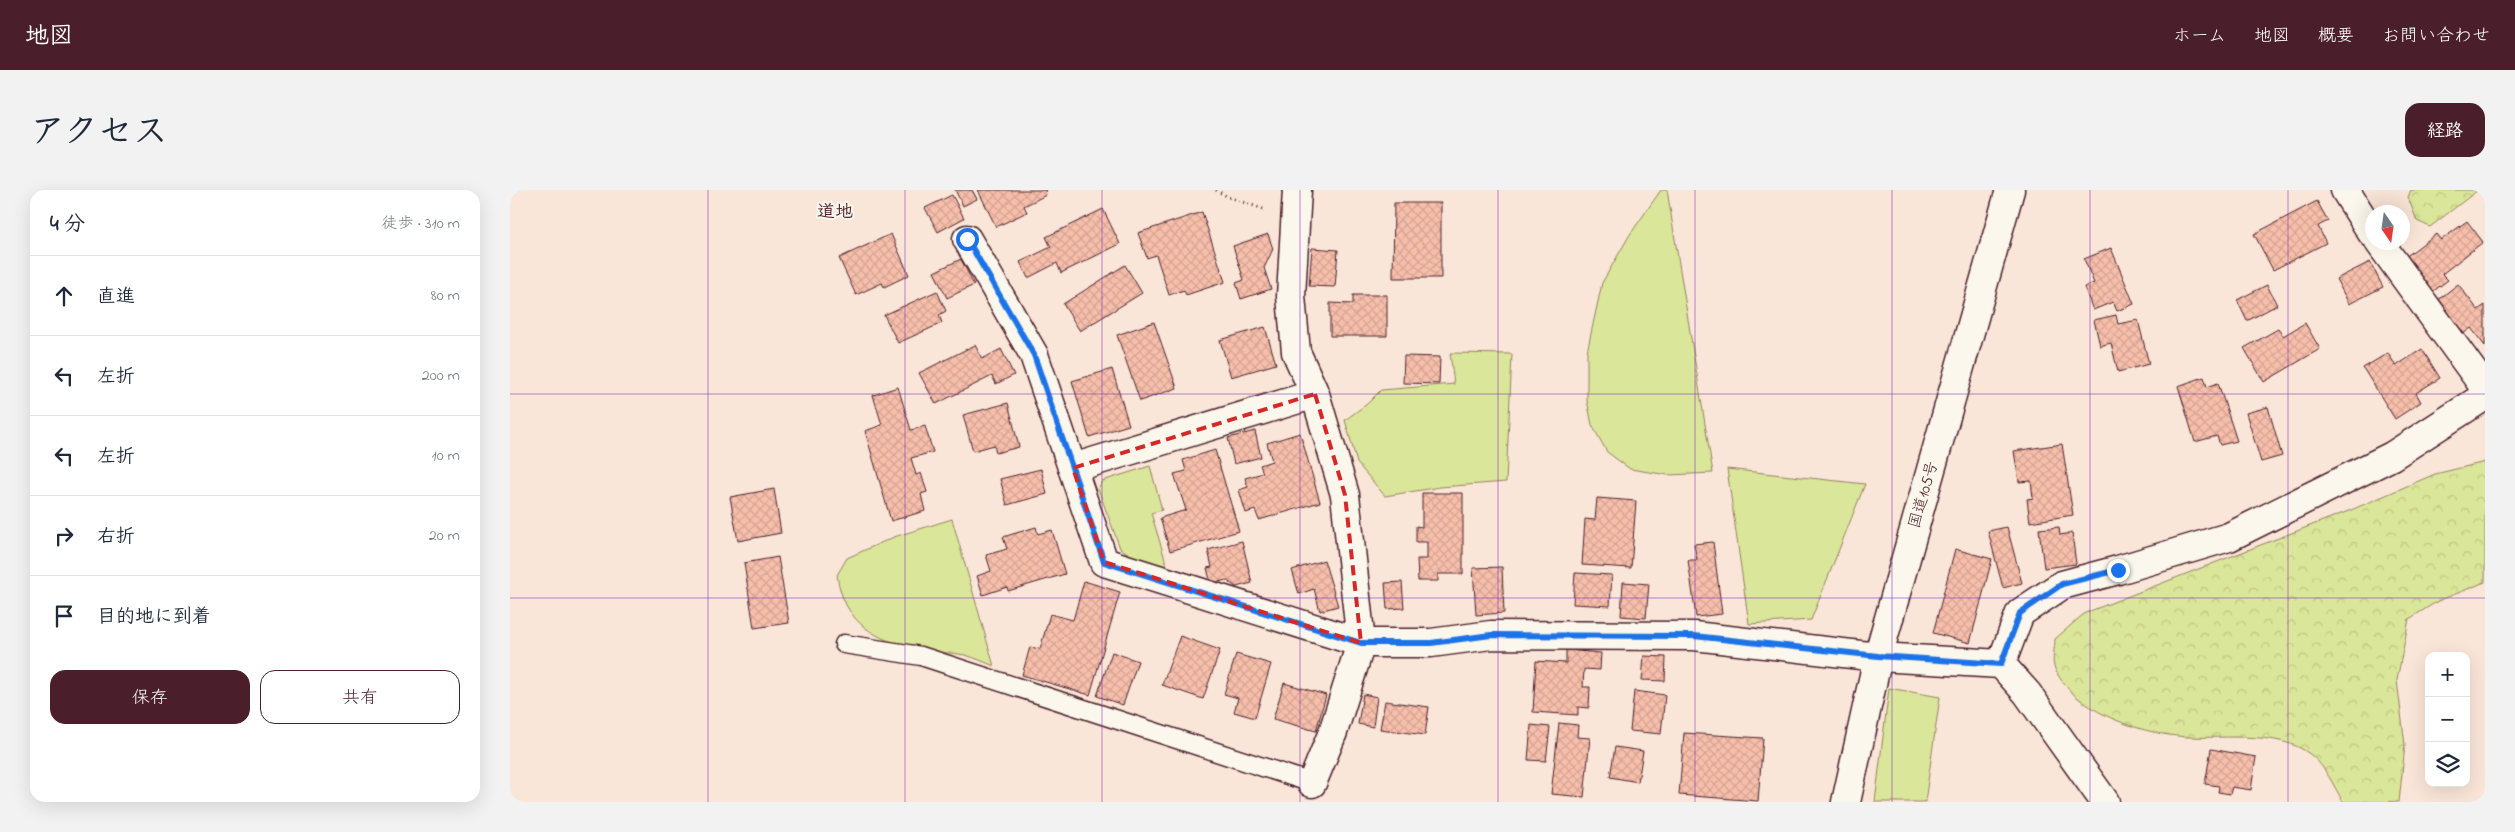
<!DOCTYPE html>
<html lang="ja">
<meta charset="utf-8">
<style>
:root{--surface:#fff;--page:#f2f2f3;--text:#1f2937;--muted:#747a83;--line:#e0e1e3;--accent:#4a1f2b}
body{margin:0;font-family:"Indie Flower","Klee One",sans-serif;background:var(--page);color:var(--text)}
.controls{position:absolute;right:15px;bottom:15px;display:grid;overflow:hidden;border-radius:10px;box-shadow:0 5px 20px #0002}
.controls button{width:45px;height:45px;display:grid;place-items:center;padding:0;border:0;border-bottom:1px solid var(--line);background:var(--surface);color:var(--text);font:25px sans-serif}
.compass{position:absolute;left:1855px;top:15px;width:45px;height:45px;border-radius:50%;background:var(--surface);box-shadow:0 5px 20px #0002;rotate:167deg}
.stop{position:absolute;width:15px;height:15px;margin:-11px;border:4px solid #1a73e8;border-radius:50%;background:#fff}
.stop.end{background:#1a73e8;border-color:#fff;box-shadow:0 1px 5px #0008}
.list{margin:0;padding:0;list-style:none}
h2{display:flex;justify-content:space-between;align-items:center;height:65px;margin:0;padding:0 20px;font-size:21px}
h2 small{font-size:16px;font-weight:400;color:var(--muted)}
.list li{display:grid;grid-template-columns:32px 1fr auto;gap:15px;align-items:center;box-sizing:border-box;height:80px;padding:0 20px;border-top:1px solid var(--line)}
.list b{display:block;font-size:19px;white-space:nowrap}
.list em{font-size:16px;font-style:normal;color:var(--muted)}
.actions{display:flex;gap:10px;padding:15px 20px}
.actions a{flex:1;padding:11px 0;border:1px solid var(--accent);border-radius:15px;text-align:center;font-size:18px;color:var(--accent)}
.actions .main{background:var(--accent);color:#fff}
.icon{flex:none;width:28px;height:28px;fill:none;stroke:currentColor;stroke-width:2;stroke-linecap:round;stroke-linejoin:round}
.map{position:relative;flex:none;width:1975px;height:612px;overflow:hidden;border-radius:15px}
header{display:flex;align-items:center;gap:30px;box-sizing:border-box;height:70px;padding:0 25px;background:var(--accent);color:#fff}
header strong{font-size:24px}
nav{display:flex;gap:28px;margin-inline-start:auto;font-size:18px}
.intro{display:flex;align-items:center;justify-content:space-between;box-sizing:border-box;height:120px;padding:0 30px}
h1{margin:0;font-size:35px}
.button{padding:12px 22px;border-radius:15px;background:var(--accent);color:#fff;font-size:18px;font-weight:700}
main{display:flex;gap:30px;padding:0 30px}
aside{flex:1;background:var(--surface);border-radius:15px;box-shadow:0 5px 20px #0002}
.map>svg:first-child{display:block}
.green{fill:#dae699;stroke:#928262}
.forest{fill:url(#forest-crowns);stroke:#928262}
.building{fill:url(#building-cross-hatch);stroke:#4a1f2b}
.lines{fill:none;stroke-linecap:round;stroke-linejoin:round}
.service-casing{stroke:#4a1f2b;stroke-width:21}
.minor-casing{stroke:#4a1f2b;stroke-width:31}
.trunk-casing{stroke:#4a1f2b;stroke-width:31}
.path{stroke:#4a1f2b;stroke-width:3;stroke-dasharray:1 4;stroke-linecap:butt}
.service{stroke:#fbf7ec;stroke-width:18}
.minor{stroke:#fbf7ec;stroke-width:28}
.trunk{stroke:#fbf7ec;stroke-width:28}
.route{stroke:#1a73e8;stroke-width:6}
.marked{fill:none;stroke:#d62828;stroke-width:4;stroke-dasharray:10 6;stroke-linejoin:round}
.grid{fill:none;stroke:#7b2cbf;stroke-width:1;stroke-opacity:0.55}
.labels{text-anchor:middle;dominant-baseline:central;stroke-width:4;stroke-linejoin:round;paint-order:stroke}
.street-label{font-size:16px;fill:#4a1f2b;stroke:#fbf7ec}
.neighbourhood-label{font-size:18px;font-weight:bold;fill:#4a1f2b;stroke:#fbf7ec}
</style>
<header>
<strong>地図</strong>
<nav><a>ホーム</a><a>地図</a><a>概要</a><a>お問い合わせ</a></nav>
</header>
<div class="intro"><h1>アクセス</h1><a class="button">経路</a></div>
<main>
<aside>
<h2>4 分<small>徒歩 · 310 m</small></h2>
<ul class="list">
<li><svg class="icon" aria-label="ahead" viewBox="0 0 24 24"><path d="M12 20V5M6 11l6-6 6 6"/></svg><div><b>直進</b></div><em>80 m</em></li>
<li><svg class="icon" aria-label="left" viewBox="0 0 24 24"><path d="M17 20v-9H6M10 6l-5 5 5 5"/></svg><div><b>左折</b></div><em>200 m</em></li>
<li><svg class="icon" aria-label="left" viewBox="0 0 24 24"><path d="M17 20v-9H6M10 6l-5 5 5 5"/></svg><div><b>左折</b></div><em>10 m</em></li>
<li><svg class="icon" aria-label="right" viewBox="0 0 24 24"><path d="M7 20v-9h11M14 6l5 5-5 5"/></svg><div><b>右折</b></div><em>20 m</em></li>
<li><svg class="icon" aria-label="arrive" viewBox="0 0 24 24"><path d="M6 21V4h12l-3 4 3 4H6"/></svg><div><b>目的地に到着</b></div></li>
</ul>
<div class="actions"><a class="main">保存</a><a>共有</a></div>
</aside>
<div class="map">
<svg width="1975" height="612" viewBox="0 0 1975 612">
<defs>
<pattern id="forest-crowns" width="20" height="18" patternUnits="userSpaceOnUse" patternTransform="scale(1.25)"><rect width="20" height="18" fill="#dae699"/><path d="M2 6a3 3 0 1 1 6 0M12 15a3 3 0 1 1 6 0" fill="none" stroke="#bdc584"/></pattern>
<pattern id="building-cross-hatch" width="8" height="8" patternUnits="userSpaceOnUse" patternTransform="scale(1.25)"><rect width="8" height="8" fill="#f7bfab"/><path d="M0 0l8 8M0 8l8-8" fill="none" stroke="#d5a493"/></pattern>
</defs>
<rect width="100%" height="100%" fill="#fae6d8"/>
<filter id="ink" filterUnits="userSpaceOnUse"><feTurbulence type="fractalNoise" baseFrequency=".02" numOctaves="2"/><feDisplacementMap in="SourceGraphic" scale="10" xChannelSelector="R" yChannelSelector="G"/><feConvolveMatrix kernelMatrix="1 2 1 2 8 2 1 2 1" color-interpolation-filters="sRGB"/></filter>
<g filter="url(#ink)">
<!-- green -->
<path class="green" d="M1151,0h6l46,283 -45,2 -38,-6 -23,-17 -15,-27 -5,-25v-48l15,-69 27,-47z
M940,163l62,1 -6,128 -66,5 -55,9 -28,-33 -12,-43 22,-16 14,-14 73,-6z
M640,276l12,44 -11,3 18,59 -34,-14 -15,-10 -22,-59 4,-8z
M1217,279l138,15 -54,136 -62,4z
M442,329l42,147c-9,-4 -19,-8 -29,-11 -14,-3 -29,-2 -43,-5 -46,-9 -78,-26 -85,-75l10,-17 47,-21z
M1379,498l51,9 -15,105h-50z"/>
<!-- forest -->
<path class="forest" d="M1901,0h67l-48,37 -13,-6 -9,-24z
M1975,272v120l-47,19 -29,18 -12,61 8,65 -6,57h-56c-9,-16 -18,-36 -32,-47 -33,-27 -95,-14 -134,-19 -41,-4 -105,-27 -122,-67 -4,-7 0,-21 0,-30l30,-26 266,-103 84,-36z"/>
<!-- building -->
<path class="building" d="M445,0h17l5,9 -14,7z
M468,0h69l-2,1 1,4 -22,11 3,6 -31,15z
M442,5l12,23 -26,14 -13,-24z
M1807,11l11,20 -10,5 8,17 -53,27 -19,-36z
M884,13h47v75h-48z
M593,19l17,35 -59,29 -4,-10 -29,15 -8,-16 31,-15 -5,-10z
M692,22l23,70 -39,13 -2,-5 -15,5 -13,-40 -9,3 -9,-25z
M1957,31l16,21 -41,32 6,6 -17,13 -27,-35 32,-24 5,6z
M381,44l18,41 -25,12 -2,-4 -26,12 -17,-37z
M758,44l5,15 -9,19 7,21 -30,10 -5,-16 8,-3 -11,-34z
M802,58l26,2 -3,37 -26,-1z
M1601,58l23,56 -17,7 -4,-9 -20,8 -9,-23 10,-4 -10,-24z
M451,69l13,26 -27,13 -13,-26z
M1860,72l13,25 -34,17 -13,-25z
M615,75l17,28 -62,38 -17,-27z
M1948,94l20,26 7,-5v41l-14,-18 -12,9 -26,-33z
M1757,95l10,20 -30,16 -10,-21z
M427,101l9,20 -7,4 3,8 -44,20 -14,-28z
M843,105h34v41h-57v-33l23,1z
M1606,125l2,9 20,-4 11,44 -31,8 -7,-29 -11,3 -6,-26z
M644,132l23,66 -37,13 -23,-66z
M1795,133l15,26 -56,33 -20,-34 34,-19 5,7z
M755,137l11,37 -45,13 -11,-37z
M465,155l7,14 19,-10 13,26 -18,9 -4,-8 -56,28 -17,-31z
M1912,159l18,29 -24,15 5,9 -26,17 -32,-51 25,-15 8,13z
M894,166l36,1 -1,27 -36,-1z
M602,179l17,56 -40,12 -17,-56z
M1694,187l3,10 11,-4 19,58 -17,4 -3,-9 -22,6 -17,-56z
M388,197l13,43 14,-4 8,26 -22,6 5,17 5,-2 6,19 -6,2 4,17 -34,10 -26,-90 17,-6 -9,-30z
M498,213l11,44 -23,6 -2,-8 -21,6 -10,-36z
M1758,217l14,49 -21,6 -15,-49z
M745,241l6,26 -27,7 -6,-26z
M790,243l20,69 -61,18 -4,-10 -9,3 -7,-23 9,-3 -3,-9 18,-5 -3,-8 12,-4 -5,-18z
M1552,254l11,71 -43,7 -3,-23 6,-1 -2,-17 -12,1 -5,-31z
M705,260l24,81 -69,20 -10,-33 26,-8 -12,-36 12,-3 -3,-11z
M531,279l6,25 -40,11 -7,-26z
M264,299l7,44 -43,8 -8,-44z
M912,303h41v81h-25v7h-20l-1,-22h10v-17h-11v-16l6,1z
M1087,308l39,3 -5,67 -49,-3 3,-46 10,1z
M526,337l2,7 14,-4 13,44 -57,17 -1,-4 -24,8 -6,-19 14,-5 -5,-16 21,-6 -4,-12z
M1497,337l15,56 -19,5 -15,-57z
M1549,337l1,8 12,-2 4,31 -32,4 -5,-39z
M732,351l10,42 -16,4 -10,-7 -15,4 -4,-16 5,-1 -4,-17z
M1203,352l9,72 -26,3 -8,-57h9l-3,-16z
M1445,359l37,10 -22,84 -37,-10z
M268,367l11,66 -35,5 -10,-65z
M814,370l14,46 -18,5 -6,-22 -15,5 -7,-24z
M992,377l2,46 -28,2 -3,-47z
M1065,383l37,2 -2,31 -37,-2z
M574,391l36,11 -30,103 -68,-20 8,-28 10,2 10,-35 23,6z
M892,392l2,26 -17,1 -2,-26z
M1113,392l26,2 -3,34 -25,-2z
M670,446l40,14 -17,49 -41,-14z
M1056,460l35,3 -1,17 -16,-1 -1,18h7l-1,21 -11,-1v8l-45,-3 3,-51 30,2z
M602,462l26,9 -15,44 -26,-9z
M726,464l35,10 -16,54 -21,-6 4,-14 -14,-4z
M1134,466l22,1 -1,24 -23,-1z
M774,493l42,12 -10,36 -43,-12z
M1124,501l31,4 -4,39 -31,-3z
M853,504l14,3 -4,30 -15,-3z
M875,511l44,6 -4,28 -45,-6z
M1049,533l19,2 -1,12 13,1 -6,59 -33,-3z
M1021,535l19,2 -4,34 -18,-1z
M1174,543l79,5 -5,63 -79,-6z
M1105,557l28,4 -5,31 -28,-5z
M1701,559l45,8 -5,33 -19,-3 -2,7 -12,-2 1,-6 -14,-2z"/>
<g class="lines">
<defs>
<path id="service" d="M334,454l77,12 391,127"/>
<path id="minor" d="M787,0l-6,106 5,56 19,42 30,101 16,148 -28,89 -21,51
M1835,0l27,43
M457,49l67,116 70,207 257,81h70l60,-8 203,1 184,21 123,7 19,-51 42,-28 56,-15 111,-33 163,-81 93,-60
M1869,52l106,146
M563,278l242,-74
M1491,474l26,29 78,109"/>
<path id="trunk" d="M1336,612l32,-145 132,-467"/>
</defs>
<!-- service casing -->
<use href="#service" class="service-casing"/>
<!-- minor casing -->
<use href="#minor" class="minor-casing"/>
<!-- trunk casing -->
<use href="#trunk" class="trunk-casing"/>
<!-- path -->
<path class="path" d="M706,0l12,7 38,13"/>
<!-- service -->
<use href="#service" class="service"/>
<!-- minor -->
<use href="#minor" class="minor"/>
<!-- trunk -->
<use href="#trunk" class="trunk"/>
</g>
</g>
<g class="lines" filter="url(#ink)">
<!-- route -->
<path class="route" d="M457,49l67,116 70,207 257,81h70l60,-8 203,1 184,20 123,8 19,-51 42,-29 56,-14"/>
</g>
<!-- marked area -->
<path class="marked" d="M805,204l30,101 16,148 -257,-81 -31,-94z"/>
<!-- grid -->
<path class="grid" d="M198,0v612M395,0v612M592,0v612M790,0v612M988,0v612M1185,0v612M1382,0v612M1580,0v612M1778,0v612M0,204h1975M0,408h1975"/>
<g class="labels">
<!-- street labels -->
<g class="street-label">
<text transform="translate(1414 305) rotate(-74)">国道105号</text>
</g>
<!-- neighbourhood labels -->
<g class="neighbourhood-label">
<text x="325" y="23">道地</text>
</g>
</g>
</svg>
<div class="controls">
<button>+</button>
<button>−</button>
<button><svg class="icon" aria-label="layers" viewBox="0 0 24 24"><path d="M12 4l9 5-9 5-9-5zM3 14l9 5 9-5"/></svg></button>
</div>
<svg class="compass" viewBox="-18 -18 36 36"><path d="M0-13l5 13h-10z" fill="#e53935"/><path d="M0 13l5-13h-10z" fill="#747a83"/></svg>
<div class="stop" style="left:457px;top:49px"></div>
<div class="stop end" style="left:1608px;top:380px"></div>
</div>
</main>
